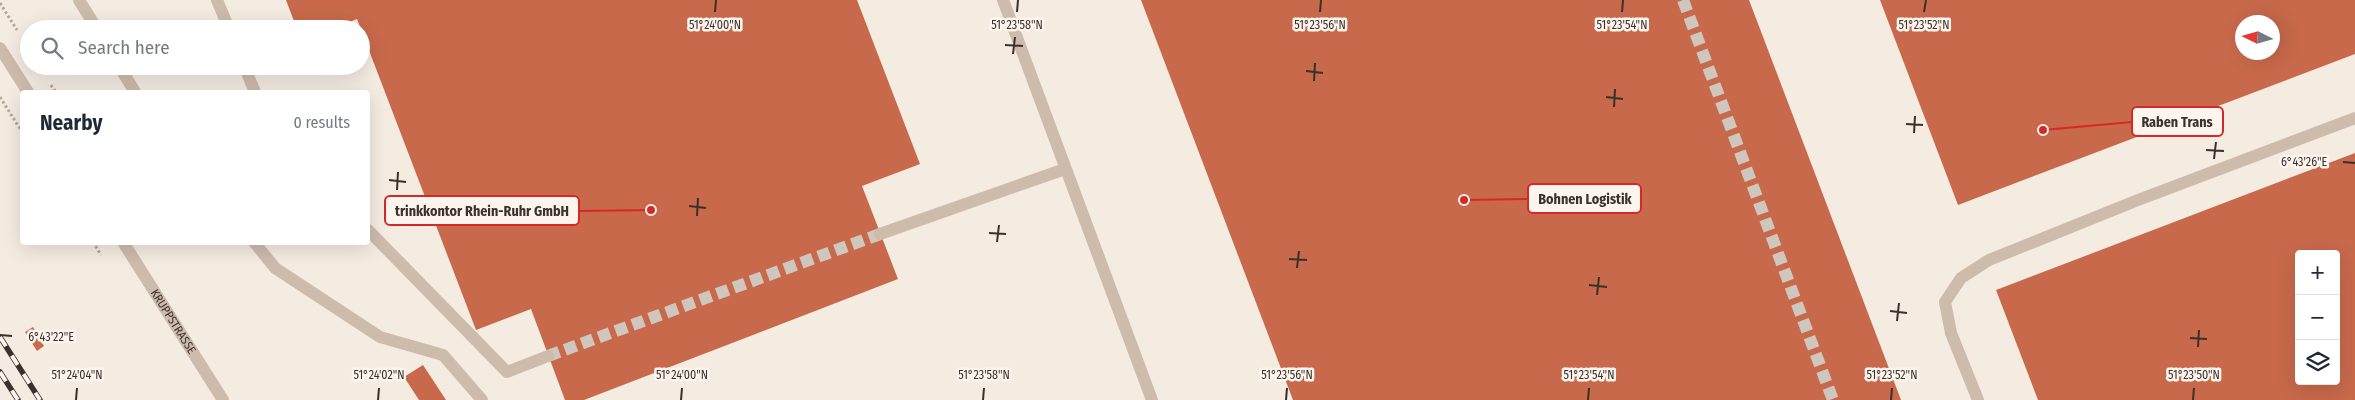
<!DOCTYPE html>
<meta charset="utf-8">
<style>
:root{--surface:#fff;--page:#f2f2f3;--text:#1f2937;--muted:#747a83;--line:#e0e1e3}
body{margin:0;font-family:"Fira Sans Condensed",sans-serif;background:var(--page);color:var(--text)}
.controls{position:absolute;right:15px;bottom:15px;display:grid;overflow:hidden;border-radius:5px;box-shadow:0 5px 20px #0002}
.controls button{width:45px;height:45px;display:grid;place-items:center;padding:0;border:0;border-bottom:1px solid var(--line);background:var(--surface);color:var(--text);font:25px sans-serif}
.compass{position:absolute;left:2235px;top:15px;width:45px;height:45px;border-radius:50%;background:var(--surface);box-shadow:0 5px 20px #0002;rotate:275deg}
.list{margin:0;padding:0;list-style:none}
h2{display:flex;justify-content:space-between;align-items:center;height:65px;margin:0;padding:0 20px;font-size:21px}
h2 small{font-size:16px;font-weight:400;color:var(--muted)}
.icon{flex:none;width:28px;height:28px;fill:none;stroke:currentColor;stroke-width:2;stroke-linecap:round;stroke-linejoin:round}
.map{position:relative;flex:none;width:2355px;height:400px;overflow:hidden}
.search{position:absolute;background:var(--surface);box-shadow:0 5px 20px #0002;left:20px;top:20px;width:350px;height:55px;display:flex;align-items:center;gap:12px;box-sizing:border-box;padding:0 18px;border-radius:28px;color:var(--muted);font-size:19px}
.panel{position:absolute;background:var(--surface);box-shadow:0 5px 20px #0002;left:20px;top:90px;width:350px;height:155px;border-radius:5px}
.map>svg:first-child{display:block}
.building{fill:#c8694b;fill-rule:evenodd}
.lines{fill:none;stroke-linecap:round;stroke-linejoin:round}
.minor-tunnel{stroke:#cfc6bd;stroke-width:12;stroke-dasharray:12 6;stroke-linecap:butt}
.path{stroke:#b9a596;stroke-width:3;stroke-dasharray:2.5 2.5;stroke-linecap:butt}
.minor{stroke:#cdbbac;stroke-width:12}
.rail-casing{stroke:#3b302b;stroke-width:5.5}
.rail{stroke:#fbf5ee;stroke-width:4;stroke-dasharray:11;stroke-linecap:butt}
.ticks{fill:none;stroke:#3b302b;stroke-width:2}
.labels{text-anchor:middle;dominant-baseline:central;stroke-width:5;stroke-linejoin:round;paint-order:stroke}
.street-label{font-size:12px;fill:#3b302b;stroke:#fbf5ee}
.ticks-label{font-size:12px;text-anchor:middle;fill:#3b302b;stroke:#fbf5ee;stroke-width:5;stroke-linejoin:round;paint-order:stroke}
.leader{fill:none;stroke:#d62828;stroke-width:2}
.callout-dot{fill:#d62828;stroke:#fbf5ee;stroke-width:2}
.callout{fill:#fbf5ee;stroke:#d62828;stroke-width:2}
.callout-label{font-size:14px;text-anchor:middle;font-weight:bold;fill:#3b302b}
</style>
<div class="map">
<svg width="2355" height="400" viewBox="0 0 2355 400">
<rect width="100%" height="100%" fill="#f4ebe1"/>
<!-- building -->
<path class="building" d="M286,0h571l63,164 -58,22 36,93 -314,121h-19l-34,-91 -55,21 -119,-311 -25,10h-35z
M1141,0h608l152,400h-608z
M1880,0h475v54l-397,151zM2242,22h30v30h-30z
M2355,153v247h-317l-42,-110zM2299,254h37v127h-37z
M33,327l11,19 -7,5 -12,-19z
M423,365l23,35h-27l-15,-23z"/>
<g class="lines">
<!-- minor-tunnel -->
<path class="minor-tunnel" d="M1683,0l150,400
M548,356l332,-122"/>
<!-- path -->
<path class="path" d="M0,3l17,27
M51,85l5,7
M0,97l22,35
M93,242l8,13"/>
<!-- minor -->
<g class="minor">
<path d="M79,0l18,29"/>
<path d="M217,0l12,29"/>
<path d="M1003,0l149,400"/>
<path d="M0,48l28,44"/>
<path d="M119,66l16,26"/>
<path d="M244,66l11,26"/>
<path d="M368,230l139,142 41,-16"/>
<path d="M880,234l185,-65"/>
<path id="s1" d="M123,242l100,158"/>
<path d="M254,242l21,26 105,69 63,18 39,45"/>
<path d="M1978,400l-27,-67 -6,-31 16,-24 28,-18 149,-60 217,-82"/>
</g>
<defs>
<path id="rail" d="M0,337l40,63
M0,372l18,28"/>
</defs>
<!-- rail casing -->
<use href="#rail" class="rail-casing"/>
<!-- rail -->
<use href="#rail" class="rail"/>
</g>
<!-- ticks -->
<path class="ticks" d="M715,12l1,-12M1017,12l1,-12M1320,12l1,-12M1622,12l1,-12M1924,12l2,-12M1005,45l18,1M1013,54l2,-17M1306,71l17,2M1314,81l1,-18M1606,97l17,2M1614,107l1,-18M1906,124l17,1M1914,133l1,-17M2206,150l18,1M2214,159l2,-17M2343,162l12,1M389,180l17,2M397,190l1,-18M689,206l17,2M697,216l1,-18M989,233l17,1M997,242l2,-17M1289,259l18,1M1297,268l2,-17M1589,285l18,2M1597,295l2,-18M1890,311l17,2M1897,321l2,-18M0,335l12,1M2190,338l17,1M2198,347l1,-17M76,400l1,-12M378,400l1,-12M681,400l1,-12M983,400l1,-12M1286,400l1,-12M1588,400l1,-12M1891,400l1,-12M2193,400l1,-12"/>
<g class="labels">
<!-- street labels -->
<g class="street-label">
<text stroke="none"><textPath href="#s1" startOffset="94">KRUPPSTRASSE</textPath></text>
</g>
</g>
<g class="ticks-label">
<text x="715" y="29">51°24'00"N</text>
<text x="1017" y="29">51°23'58"N</text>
<text x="1320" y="29">51°23'56"N</text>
<text x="1622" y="29">51°23'54"N</text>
<text x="1924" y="29">51°23'52"N</text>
<text x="2304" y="166">6°43'26"E</text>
<text x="51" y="341">6°43'22"E</text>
<text x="77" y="379">51°24'04"N</text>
<text x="379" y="379">51°24'02"N</text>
<text x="682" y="379">51°24'00"N</text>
<text x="984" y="379">51°23'58"N</text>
<text x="1287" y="379">51°23'56"N</text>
<text x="1589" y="379">51°23'54"N</text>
<text x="1892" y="379">51°23'52"N</text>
<text x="2194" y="379">51°23'50"N</text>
</g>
<!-- callouts -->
<path class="leader" d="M2043 130L2132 122M1464 200L1528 199M651 210L579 211"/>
<g class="callout-dot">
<circle cx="2043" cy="130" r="5"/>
<circle cx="1464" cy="200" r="5"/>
<circle cx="651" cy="210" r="5"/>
</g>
<g class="callout">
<rect x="2132" y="107" width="91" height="29" rx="5"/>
<rect x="1528" y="184" width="113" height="29" rx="5"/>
<rect x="385" y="196" width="194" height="29" rx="5"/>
</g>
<g class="callout-label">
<text x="2177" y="127">Raben Trans</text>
<text x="1585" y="204">Bohnen Logistik</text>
<text x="482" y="216">trinkkontor Rhein-Ruhr GmbH</text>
</g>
</svg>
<div class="controls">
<button>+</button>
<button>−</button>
<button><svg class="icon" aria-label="layers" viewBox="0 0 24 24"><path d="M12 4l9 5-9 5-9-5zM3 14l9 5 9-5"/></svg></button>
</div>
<svg class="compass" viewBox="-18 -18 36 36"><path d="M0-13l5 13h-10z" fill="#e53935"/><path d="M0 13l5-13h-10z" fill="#747a83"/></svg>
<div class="search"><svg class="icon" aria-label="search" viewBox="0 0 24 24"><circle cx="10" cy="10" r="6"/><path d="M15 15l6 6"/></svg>Search here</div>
<section class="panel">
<h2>Nearby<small>0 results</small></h2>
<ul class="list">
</ul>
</section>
</div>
